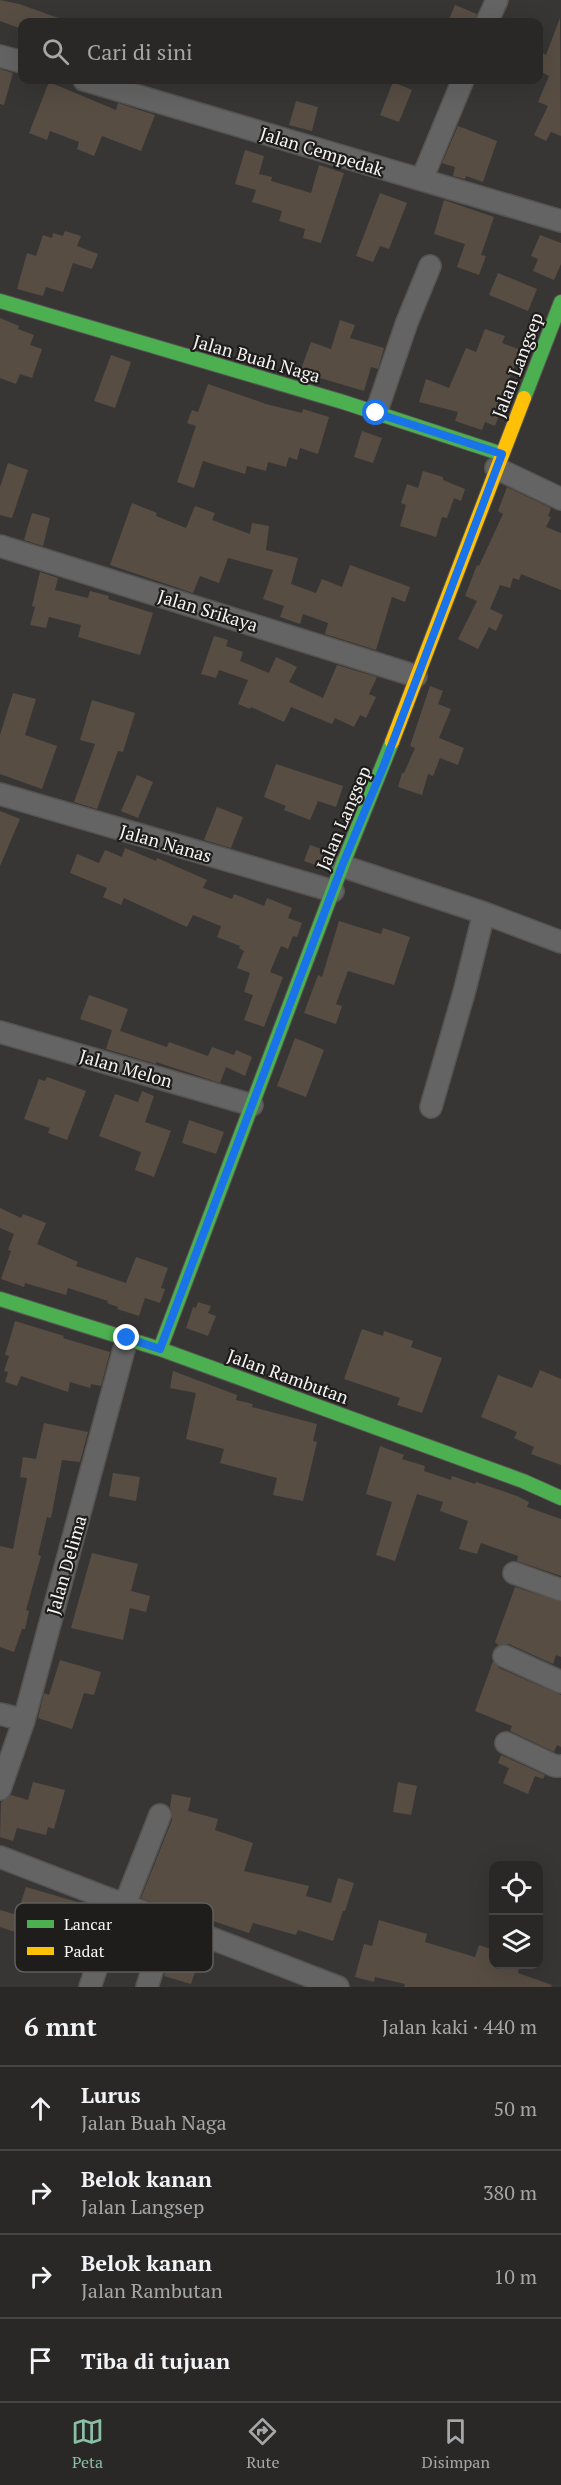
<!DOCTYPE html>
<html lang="id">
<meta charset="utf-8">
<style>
:root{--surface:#2a2827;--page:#363433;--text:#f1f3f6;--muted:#a5a6a7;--line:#464444;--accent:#8abfa5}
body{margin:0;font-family:"PT Serif",serif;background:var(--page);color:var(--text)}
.controls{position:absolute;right:18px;bottom:18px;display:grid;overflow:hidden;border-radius:12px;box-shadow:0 6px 24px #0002}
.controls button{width:54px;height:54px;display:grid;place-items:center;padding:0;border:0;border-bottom:2px solid var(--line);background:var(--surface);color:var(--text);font:30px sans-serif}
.stop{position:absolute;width:18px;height:18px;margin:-14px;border:4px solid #1a73e8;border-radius:50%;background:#fff}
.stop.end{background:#1a73e8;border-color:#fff;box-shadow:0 2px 6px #0008}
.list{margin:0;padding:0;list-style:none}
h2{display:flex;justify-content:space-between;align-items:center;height:78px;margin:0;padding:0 24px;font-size:26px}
h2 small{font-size:20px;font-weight:400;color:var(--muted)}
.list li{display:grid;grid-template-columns:39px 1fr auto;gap:18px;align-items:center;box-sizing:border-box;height:84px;padding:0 24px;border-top:2px solid var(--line)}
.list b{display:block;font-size:22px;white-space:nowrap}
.list p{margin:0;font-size:20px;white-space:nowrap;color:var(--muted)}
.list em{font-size:20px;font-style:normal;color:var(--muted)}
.icon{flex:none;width:33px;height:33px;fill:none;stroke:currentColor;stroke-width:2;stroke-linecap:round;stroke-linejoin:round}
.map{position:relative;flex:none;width:561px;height:1987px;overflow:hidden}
.search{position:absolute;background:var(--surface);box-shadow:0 6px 24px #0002;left:18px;right:18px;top:18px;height:66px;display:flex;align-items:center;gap:15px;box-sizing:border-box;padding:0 21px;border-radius:12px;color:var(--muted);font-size:22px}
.sheet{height:414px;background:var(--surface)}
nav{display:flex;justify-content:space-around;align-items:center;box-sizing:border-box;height:84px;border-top:2px solid var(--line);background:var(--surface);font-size:16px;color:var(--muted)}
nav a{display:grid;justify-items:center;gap:3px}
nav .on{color:var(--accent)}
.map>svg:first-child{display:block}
.building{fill:#574d43}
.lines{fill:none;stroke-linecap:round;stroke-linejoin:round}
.street-casing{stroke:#565453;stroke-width:24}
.fast-casing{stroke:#565453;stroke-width:16}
.slow-casing{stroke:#565453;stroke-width:16}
.street{stroke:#646464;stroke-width:21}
.fast{stroke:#4caf50;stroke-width:14}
.slow{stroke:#ffc107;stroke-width:14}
.route{stroke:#1a73e8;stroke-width:8}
.labels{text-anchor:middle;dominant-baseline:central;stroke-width:4.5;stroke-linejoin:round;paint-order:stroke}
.street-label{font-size:18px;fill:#f6f4f2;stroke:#1f1d1c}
.key{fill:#1f1d1c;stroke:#605e5c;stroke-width:1.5}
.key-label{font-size:16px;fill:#f6f4f2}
</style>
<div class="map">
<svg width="561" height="1987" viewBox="0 0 561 1987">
<rect width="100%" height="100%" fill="#383634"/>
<!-- building -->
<path class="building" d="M0,0l19,4 48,17 -1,1h-44v7l-22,-8z
M455,5l22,9 -3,8h-26z
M560,18l1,118 -10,-4 -5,9 -12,-6 14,-29 -10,-4 11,-26 -11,-6v-19l8,4z
M0,69l13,4 -9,32 -4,-1z
M49,82l67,28 2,-7 37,12 -14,36 -39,-15 -8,20 -17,-7 2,-7 -29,-11 -3,9 -18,-7z
M393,82l19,8 -13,32 -19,-7z
M296,101l22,6 -6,24 -23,-6z
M458,126l39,15 -14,41 -17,-6 -1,3 -12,-3 2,-9 -13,-4z
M245,150l19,6 -5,18 13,3 -1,4 40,12 8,-28 25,8 -23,70 -18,-5 2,-9 -26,-8 3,-10 -30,-9 4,-12 -21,-6z
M380,193l27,10 -18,46 -9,-3 -7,16 -17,-6z
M444,200l50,17 -13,38 5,1 -7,19 -22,-8 8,-23 -31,-10z
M65,231l16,5 -4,10 21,8 -6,15 -19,-6 -10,29 -17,-5 -3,9 -26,-7 10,-36 9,3 7,-21 9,3 1,-5 10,3z
M540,235l21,8v21l-7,16 -21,-9 5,-12 -7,-3z
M498,273l39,16 -9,22 -39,-16z
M0,318l19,8 -1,3 16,6 -4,10 12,4 -10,29 -12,-4 -4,10 -16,-6z
M340,320l15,5 -5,13 34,10 -6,21 -7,-2 -7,24 -64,-19 11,-30 20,7z
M485,329l20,7 -3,7 19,7 -23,57 4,1 -7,18 -10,-4 -3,8 -27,-9 3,-9 -39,-10 7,-23 23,9 17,-40 10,4z
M111,355l20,7 -16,46 -21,-7z
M208,384l58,20 36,9 1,-4 26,8 -11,37 -18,-6 -3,12 -8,-3 -3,10 -18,-5 -2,9 -19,-5 -2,8 -42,-13 -9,27 -17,-6 19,-56 -9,-3 5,-13 6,2z
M362,431l20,7 -9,25 -19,-6z
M8,463l20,7 -16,48 -12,-3v-28z
M423,471l20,6v3l22,9 -4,12 -7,-3 -7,20 -5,-1 -6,20 -36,-11 6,-21 -5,-2 6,-19 11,4z
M507,487l44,21 -3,8 3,1 -5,10 15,6v57l-40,-16 -2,6 -6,-2 -3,10 -10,-3 -10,24 13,6 -7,16 -7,-4 -11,22 -20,-10 19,-38 -12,-5 12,-31 2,1 24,-52 -5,-3z
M132,503l25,10 -1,3 30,12 9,-22 20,7 -3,7 38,14 2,-11 17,3 -3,24 32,8 -7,26 25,9 6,-14 20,8 8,-22 60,22 -5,15 -13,-5 -16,53 -51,-16 3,-11 -25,-9 -3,10 -20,-7 4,-11 -21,-7 10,-29 -45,-12 -9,25 -19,-7 -7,17 -83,-28z
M32,513l18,5 -7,28 -19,-6z
M40,572l18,6 -3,12 33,8 2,-7 19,5 -1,3 45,14 -13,42 -62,-18 3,-12 -32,-8 -3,11 -16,-3 5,-18 -3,-1z
M214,636l14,4 -2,6 17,6 -3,9 29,12 7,-16 21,10 -8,15 34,16 14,-33 40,12 -8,17 7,3 -10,21 -6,-3 -6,12 -19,-9 -3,6 -41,-17 -7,15 -33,-15 -1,2 -12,-5 10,-24 -29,-10 -3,8 -15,-4z
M430,686l13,5 -5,13 13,5 -12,29 25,10 -6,17 -18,-7 -7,18 -5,-2 -6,21 -24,-8 4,-14h2l11,-25 -5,-2z
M13,693l23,6 -11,36 32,11 -15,43 -42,-15v-39z
M92,700l43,13 -12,39 -5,-1 -21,58 -23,-7 21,-58 -15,-4z
M276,764l67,22 -7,21 -18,-6 -8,19 -26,-10 2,-4 -22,-9z
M137,775l16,7 -15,36 -17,-7z
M217,807l26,10 -12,31 -27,-8z
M0,811l20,8 -20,47z
M310,845l20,7 -6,16 -20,-7z
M125,848l31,13 1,-3 50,22 -4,8 29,11 2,-5 30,12 3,-8 25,10 -4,10 14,5 -5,14 -4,-1 -5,13 -7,-3 -11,26 13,5 -19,50 -20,-7 9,-25 -9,-3 6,-19 -13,-5 7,-17 -5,-3 1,-2 -23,-9 4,-11 -28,-11 -6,12 -63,-29 -3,7 -18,-8 4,-9 -37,-15 7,-19 22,9 6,-13 17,7z
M339,921l42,13 2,-6 27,9 -16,48 -46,-14 -12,33 6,2 -6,18 -32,-11 14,-38 4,2z
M89,995l39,14 -8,22 47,16 2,-5 39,14 4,-9 22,8 2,-5 16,7 -7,19 -19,-9 -6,16 -64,-21v2l-50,-15 6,-19 -32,-11z
M295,1038l29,12 -18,47 -29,-11z
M47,1077l39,14 -19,49 -19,-7 2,-5 -26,-9 15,-40 6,2z
M142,1091l12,5 -9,26 26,9 -17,46 -19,-7 6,-18 -42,-16 16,-42 23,8z
M189,1120l35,12 -8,22 -34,-11z
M0,1208l21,10 2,-4 23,9 -9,21 41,18 -2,4 50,17 10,-26 32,11 -7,20 4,1 -5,14 -15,-5 -6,18 -22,-7 1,-2 -11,-4 1,-2 -40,-13 -2,7 -41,-12 -1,4 -23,-8 10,-28 -3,-1 6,-16 -14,-6z
M198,1302l13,4 -3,7 8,3 -8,20 -22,-8 7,-21 3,1z
M15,1321l49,15 -1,2 47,14 -9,34 -10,-2 -1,4 -20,-6 -2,10 -47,-16 -4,10 -12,-4 3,-10 -4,-1 5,-15 -4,-1z
M362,1329l21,7 1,-5 29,10 -2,6 31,11 -20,55 -25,-8 3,-7 -56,-19z
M540,1370l21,9v86l-30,-11 3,-7 -20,-9 3,-6 -36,-15 17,-42 34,13z
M173,1371l64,24 -1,5 17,4 -1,3 65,17 -4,17 4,1 -14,59 -30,-6 4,-17 -57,-15 4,-14 -38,-10 10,-46 -26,-5z
M44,1423l44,9 -8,30 -18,-2 -11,58 -4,-1 -9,38 3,1 -15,54 3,1 -4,18h-3l-8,23 -14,-5v-101l13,3 14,-71 -7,-1 3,-20 13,2z
M380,1446l24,9 -2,4 23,7 -1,5 27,9 1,-4 23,8 1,-2 41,14 12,6 -2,5 34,12v57l-44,-15 1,-5 -37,-13 -4,11 -18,-5 9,-28 -28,-10 3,-9 -26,-8 -22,67 -19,-6 16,-53 -26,-8z
M113,1473l27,4 -4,24 -27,-5z
M92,1553l46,11 -7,27 19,5 -4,16 -16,-4 -7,32 -52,-12z
M515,1587l46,15v55l-5,-2 -3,9 -44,-20 -11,1 -3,-3z
M60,1660l41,12 -7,23 -10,-2 -12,36 -34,-11 6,-25 5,2z
M493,1661l6,7 62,27v52l-4,-2 -3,7 -44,-21 2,-5 -37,-15z
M501,1755l44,20 -2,4 -8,-3 -7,18 -25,-11 6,-15 -11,-5z
M33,1782l32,8 -11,39 -6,-2 -2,8 -29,-7 -4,13 -13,-4 1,-35 10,-7 17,5z
M398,1782l19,4 -6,29 -18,-3z
M172,1794l19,4 -3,13 30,8 -3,11 38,13 -9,28 65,15 -3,10 25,7 7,-25 16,5 -9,28h-2l-10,30 -35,-11 -2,5 -43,-12 -4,10 -42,-14 -1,4 -65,-25 31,-78v-7l-2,-6z
M26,1887l65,19 -9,26 -40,-12 -6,19 -36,-12v-17l17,5z
M379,1920l48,14 -2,8 50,15 4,-12 15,5v15h26l-2,8 34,12 -1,2h-147l1,-3 -30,-7 -1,5 -19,-5 9,-33 8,2z
M178,1939l21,8 -2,9 3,1 -9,27 -27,-8 9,-28 3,1z"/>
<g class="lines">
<defs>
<path id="street" d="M487,22l10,-22
M0,56l22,6
M84,80l477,141
M422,179l41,-99
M376,413l31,-91 23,-56
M496,468l65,31
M0,546l416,130
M0,794l333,97
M342,866l142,47 77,29
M0,1032l252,73
M431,1107l34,-118 19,-76
M514,1573l47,17
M504,1656l57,26
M0,1714l24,6
M506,1743l49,23h6
M0,1789l24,-69 103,-382
M0,1857l338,130
M125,1904l35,-89
M90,1987l29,-86
M147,1987l21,-67"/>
<path id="fast" d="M0,301l343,101 159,52
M524,398l37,-96
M0,1299l160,50 363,132 38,17
M160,1349l182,-483 50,-124"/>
<path id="slow" d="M392,742l132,-344"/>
</defs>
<!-- street casing -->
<use href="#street" class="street-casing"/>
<!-- fast casing -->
<use href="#fast" class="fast-casing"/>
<!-- slow casing -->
<use href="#slow" class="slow-casing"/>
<!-- street -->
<use href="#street" class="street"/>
<!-- fast -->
<use href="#fast" class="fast"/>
<!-- slow -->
<use href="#slow" class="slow"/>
</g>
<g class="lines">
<!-- route -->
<path class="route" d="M127,1338l33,11 182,-483 42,-101 118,-311 -126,-41"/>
</g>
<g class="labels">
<!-- street labels -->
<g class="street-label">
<text transform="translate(322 151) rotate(17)">Jalan Cempedak</text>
<text transform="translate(257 358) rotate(16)">Jalan Buah Naga</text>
<text transform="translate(517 365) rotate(-69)">Jalan Langsep</text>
<text transform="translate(208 610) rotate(17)">Jalan Srikaya</text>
<text transform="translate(343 818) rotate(-67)">Jalan Langsep</text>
<text transform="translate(166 843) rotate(16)">Jalan Nanas</text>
<text transform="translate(126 1068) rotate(16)">Jalan Melon</text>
<text transform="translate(288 1376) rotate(20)">Jalan Rambutan</text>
<text transform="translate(66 1565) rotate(-74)">Jalan Delima</text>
</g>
</g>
<!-- legend -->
<rect x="15" y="1903" width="198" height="69" rx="9" class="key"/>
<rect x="27" y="1920" width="27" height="8" fill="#4caf50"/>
<rect x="27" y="1947" width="27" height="8" fill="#ffc107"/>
<g class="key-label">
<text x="64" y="1930">Lancar</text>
<text x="64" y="1957">Padat</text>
</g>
</svg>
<div class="controls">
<button><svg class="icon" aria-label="locate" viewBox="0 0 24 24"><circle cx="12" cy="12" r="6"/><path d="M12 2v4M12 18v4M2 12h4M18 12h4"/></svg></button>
<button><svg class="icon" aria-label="layers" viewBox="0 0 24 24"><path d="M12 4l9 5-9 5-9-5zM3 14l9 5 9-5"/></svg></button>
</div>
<div class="stop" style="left:376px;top:413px"></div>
<div class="stop end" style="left:127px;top:1338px"></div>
<div class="search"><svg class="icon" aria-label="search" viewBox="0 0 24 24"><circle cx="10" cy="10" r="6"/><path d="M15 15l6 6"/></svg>Cari di sini</div>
</div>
<section class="sheet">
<h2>6 mnt<small>Jalan kaki · 440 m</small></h2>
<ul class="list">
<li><svg class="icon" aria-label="ahead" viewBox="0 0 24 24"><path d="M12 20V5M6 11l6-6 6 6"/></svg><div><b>Lurus</b><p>Jalan Buah Naga</p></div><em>50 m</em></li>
<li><svg class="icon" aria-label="right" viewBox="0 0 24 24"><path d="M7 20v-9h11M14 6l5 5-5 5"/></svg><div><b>Belok kanan</b><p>Jalan Langsep</p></div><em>380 m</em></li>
<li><svg class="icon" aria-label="right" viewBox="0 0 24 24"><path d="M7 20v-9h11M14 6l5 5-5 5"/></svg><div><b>Belok kanan</b><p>Jalan Rambutan</p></div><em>10 m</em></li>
<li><svg class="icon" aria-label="arrive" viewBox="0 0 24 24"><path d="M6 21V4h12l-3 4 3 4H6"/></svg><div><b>Tiba di tujuan</b></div></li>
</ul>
</section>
<nav>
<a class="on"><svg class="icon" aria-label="map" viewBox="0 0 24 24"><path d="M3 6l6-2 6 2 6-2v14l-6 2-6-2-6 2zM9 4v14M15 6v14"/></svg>Peta</a>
<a><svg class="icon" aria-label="directions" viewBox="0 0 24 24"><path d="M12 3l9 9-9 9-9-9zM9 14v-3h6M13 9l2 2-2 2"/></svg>Rute</a>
<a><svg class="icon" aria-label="saved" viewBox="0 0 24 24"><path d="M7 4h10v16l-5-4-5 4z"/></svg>Disimpan</a>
</nav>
